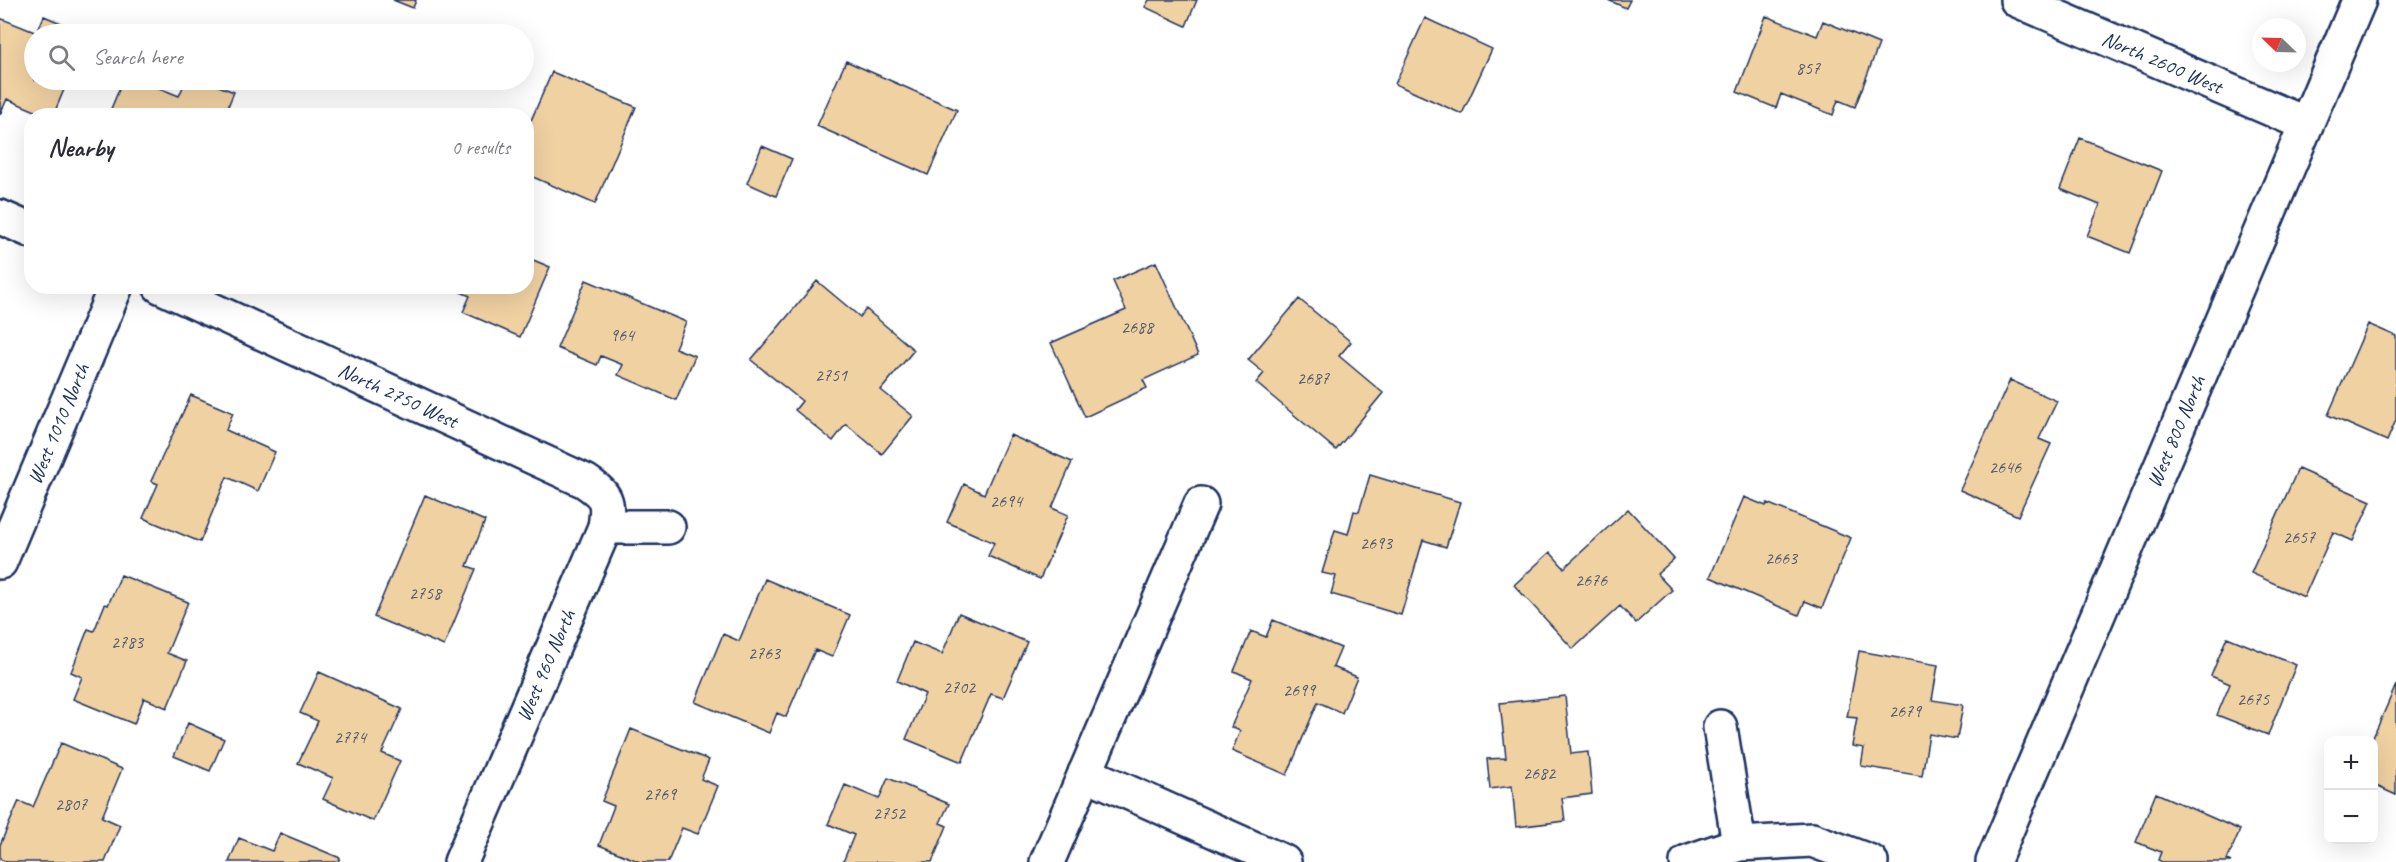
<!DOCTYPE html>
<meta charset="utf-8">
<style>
:root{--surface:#fff;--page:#f7f7f7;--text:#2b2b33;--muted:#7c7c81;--line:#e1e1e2}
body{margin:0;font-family:Caveat,sans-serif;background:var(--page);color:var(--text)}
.controls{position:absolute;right:18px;bottom:18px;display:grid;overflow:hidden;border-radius:12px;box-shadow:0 6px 24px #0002}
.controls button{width:54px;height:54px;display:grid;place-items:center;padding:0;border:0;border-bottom:2px solid var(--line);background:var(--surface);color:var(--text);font:30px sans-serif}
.compass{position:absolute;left:2252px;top:18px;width:54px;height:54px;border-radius:50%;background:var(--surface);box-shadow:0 6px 24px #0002;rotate:293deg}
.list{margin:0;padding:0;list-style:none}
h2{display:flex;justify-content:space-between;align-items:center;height:78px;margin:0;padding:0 24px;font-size:26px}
h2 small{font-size:20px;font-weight:400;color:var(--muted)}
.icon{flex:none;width:33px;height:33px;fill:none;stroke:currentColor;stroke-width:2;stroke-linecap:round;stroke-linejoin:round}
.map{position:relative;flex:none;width:2396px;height:862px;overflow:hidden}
.search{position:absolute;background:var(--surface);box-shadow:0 6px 24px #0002;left:24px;top:24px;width:510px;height:66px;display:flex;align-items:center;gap:15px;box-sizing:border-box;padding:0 21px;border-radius:33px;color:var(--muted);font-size:22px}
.panel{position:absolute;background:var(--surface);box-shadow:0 6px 24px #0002;left:24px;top:108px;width:510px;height:186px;border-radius:24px}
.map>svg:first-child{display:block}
.building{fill:#f0d1a2;stroke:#1b2f5e;stroke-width:1.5}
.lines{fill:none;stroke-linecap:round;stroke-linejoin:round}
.minor-casing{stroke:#1b2f5e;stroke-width:38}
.tertiary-casing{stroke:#1b2f5e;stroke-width:38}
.minor{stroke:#fff;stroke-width:33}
.tertiary{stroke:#fff;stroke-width:33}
.labels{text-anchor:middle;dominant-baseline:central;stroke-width:6;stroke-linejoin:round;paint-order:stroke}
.number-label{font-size:18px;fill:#50586f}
.street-label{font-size:21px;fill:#1b2f5e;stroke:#fff}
</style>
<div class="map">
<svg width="2396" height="862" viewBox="0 0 2396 862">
<rect width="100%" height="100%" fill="#fff"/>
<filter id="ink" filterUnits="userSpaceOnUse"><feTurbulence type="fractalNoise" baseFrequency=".0167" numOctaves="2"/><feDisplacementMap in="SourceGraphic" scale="12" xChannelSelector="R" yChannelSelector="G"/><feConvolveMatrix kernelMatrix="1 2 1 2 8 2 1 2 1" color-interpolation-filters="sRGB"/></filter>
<g filter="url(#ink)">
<!-- building -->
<path class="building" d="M393,0h23l-3,8z
M1149,0h48l-11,26 -41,-19z
M1608,0h22l-4,8z
M44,16l43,18h-53v46h34l-15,36h-6l-40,-17 -7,16v-97l37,15z
M1766,16l51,20 6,-15 56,23 -24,63 -17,-7 -5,15 -52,-21 -5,14 -39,-16z
M1425,18l67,31 -30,65 -67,-30z
M846,61l111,49 -29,65 -111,-49z
M552,72l84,35 -41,97 -69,-30v-42z
M123,80h16l40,16 7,-16h17l31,12 -10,24h-116z
M2080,138l82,33 -32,82 -43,-17 13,-31 -40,-16z
M762,146l30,13 -16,37 -29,-13z
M526,257l24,10 -30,70 -57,-25 7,-16 -23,-10h79z
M1156,262l42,93 -55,25 4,8 -62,29 -34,-74 75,-33 -13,-29z
M586,280l100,42 -11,26 20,8 -19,44 -58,-25 5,-10 -22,-9 -4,9 -40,-17z
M817,281l43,36 6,-8 48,41 -33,40 32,26 -31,38 -36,-30 -13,17 -38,-31 7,-9 -51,-41z
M1299,299l52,43 -12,14 44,37 -47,57 -80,-67 8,-10 -16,-13z
M2368,324l28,12v84l-9,21 -59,-26z
M2010,380l47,21 -18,38 12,5 -33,72 -58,-26z
M191,395l42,18 -7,17 49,22 -17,39 -31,-14 -27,65 -57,-24 15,-34 -7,-3z
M1010,435l62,27 -20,46 16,7 -28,64 -52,-23 6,-13 -47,-21 17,-38 20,10z
M2298,469l73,32 -18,40 -20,-9 -29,65 -53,-24z
M1370,475l90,27 -14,45 -23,-7 -22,75 -70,-21 5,-18 -14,-3 13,-43 13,4 6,-23 5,1z
M425,495l60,26 -18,45 9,3 -32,77 -70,-29z
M1744,497l22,9 1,-3 84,35 -29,70 -17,-7 -6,14 -89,-38z
M1628,509l46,50 -17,15 15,16 -36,33 -16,-17 -47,43 -59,-64 36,-33 14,16z
M121,575l67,27 -21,51 20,8 -20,47 -23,-10 -10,26 -61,-25 9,-22 -11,-5 17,-43 6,2 11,-27 3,1z
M765,579l85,36 -18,42 -17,-7 -29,67 -9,-4 -8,20 -74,-31 28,-68 16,7z
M959,613l68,29 -24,56 -12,-4 -29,68 -56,-23 19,-45 -28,-13 16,-39 29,12z
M1273,620l68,28 -8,19 24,10 -15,36 -24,-11 -31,73 -55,-24 8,-20 -9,-4 21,-48 -18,-8 17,-40 15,6z
M2227,637l69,28 -28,70 -51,-20 13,-31 -19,-8z
M1859,651l79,14 -6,35 31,5 -6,34 -28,-5 -7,42 -61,-10 3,-18 -12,-2 5,-28 -10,-1z
M319,672l83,37 -20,44 18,8 -27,60 -50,-22 10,-21 -35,-15 20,-42 -18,-8z
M2396,685v110l-22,-10 -2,-45z
M1565,696l6,58 17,-2 4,42 -30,4 3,23 -49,6 -4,-41 -22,3 -3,-30 19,-1 -6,-55z
M188,723l36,16 -14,32 -36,-15z
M631,729l78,31 -8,19 17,7 -20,48 -16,-6 -14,34h-28l-41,-17 15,-39 -12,-5z
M61,743l61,26 -20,48 18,8 -15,37h-98l-7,-3v-14l19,-44 14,6z
M888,778l61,26 -9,19 7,3 -15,36h-89l11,-27 -26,-11 17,-39 34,14z
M2156,793l84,37 -13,30 4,2h-69l-4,-2 3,-8 -25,-10z
M280,833l60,25 -2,4h-109l10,-24 33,13z"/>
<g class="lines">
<defs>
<g id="minor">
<path id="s1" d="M2017,0l289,124"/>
<path d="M0,217l32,14"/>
<path id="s2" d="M160,286l425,195c22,15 24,19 20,46"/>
<path id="s3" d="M0,562l116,-276"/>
<path d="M1720,727l19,117"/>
<path d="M1085,773l199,89"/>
<path id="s4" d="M461,862l144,-335h63"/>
<path d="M1047,862l154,-358"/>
<path d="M1687,862l52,-18 73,-4 59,22"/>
</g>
<g id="tertiary">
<path id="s5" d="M1993,862l366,-862"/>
</g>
</defs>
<!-- minor casing -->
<use href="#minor" class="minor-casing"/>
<!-- tertiary casing -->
<use href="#tertiary" class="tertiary-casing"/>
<!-- minor -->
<use href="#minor" class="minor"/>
<!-- tertiary -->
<use href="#tertiary" class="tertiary"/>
</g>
</g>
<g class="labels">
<!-- number labels -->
<g class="number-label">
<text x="1808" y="68">857</text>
<text x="1137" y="327">2688</text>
<text x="622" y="335">964</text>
<text x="831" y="375">2751</text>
<text x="1313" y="378">2687</text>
<text x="2005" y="467">2646</text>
<text x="1006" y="501">2694</text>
<text x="2299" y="537">2657</text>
<text x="1376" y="543">2693</text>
<text x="1781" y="558">2663</text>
<text x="1591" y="580">2676</text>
<text x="425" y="593">2758</text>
<text x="127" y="642">2783</text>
<text x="764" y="653">2763</text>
<text x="959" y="687">2702</text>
<text x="1299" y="690">2699</text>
<text x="2253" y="699">2675</text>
<text x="1905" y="711">2679</text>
<text x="350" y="737">2774</text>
<text x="1539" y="773">2682</text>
<text x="660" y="794">2769</text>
<text x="71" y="804">2807</text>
<text x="889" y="813">2752</text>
</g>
<!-- street labels -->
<g class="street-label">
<text stroke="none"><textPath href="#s1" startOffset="158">North 2600 West</textPath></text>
<text stroke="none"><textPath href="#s2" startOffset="262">North 2750 West</textPath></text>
<text stroke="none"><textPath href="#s3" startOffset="150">West 1010 North</textPath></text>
<text stroke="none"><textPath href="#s5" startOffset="468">West 800 North</textPath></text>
<text stroke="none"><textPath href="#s4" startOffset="214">West 960 North</textPath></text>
</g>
</g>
</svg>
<div class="controls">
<button>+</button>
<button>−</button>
</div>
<svg class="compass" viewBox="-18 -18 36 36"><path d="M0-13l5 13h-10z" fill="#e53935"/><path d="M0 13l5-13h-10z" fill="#7c7c81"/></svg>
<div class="search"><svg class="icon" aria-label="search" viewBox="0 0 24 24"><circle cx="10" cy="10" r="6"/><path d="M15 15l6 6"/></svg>Search here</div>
<section class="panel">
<h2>Nearby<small>0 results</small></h2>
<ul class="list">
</ul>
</section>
</div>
